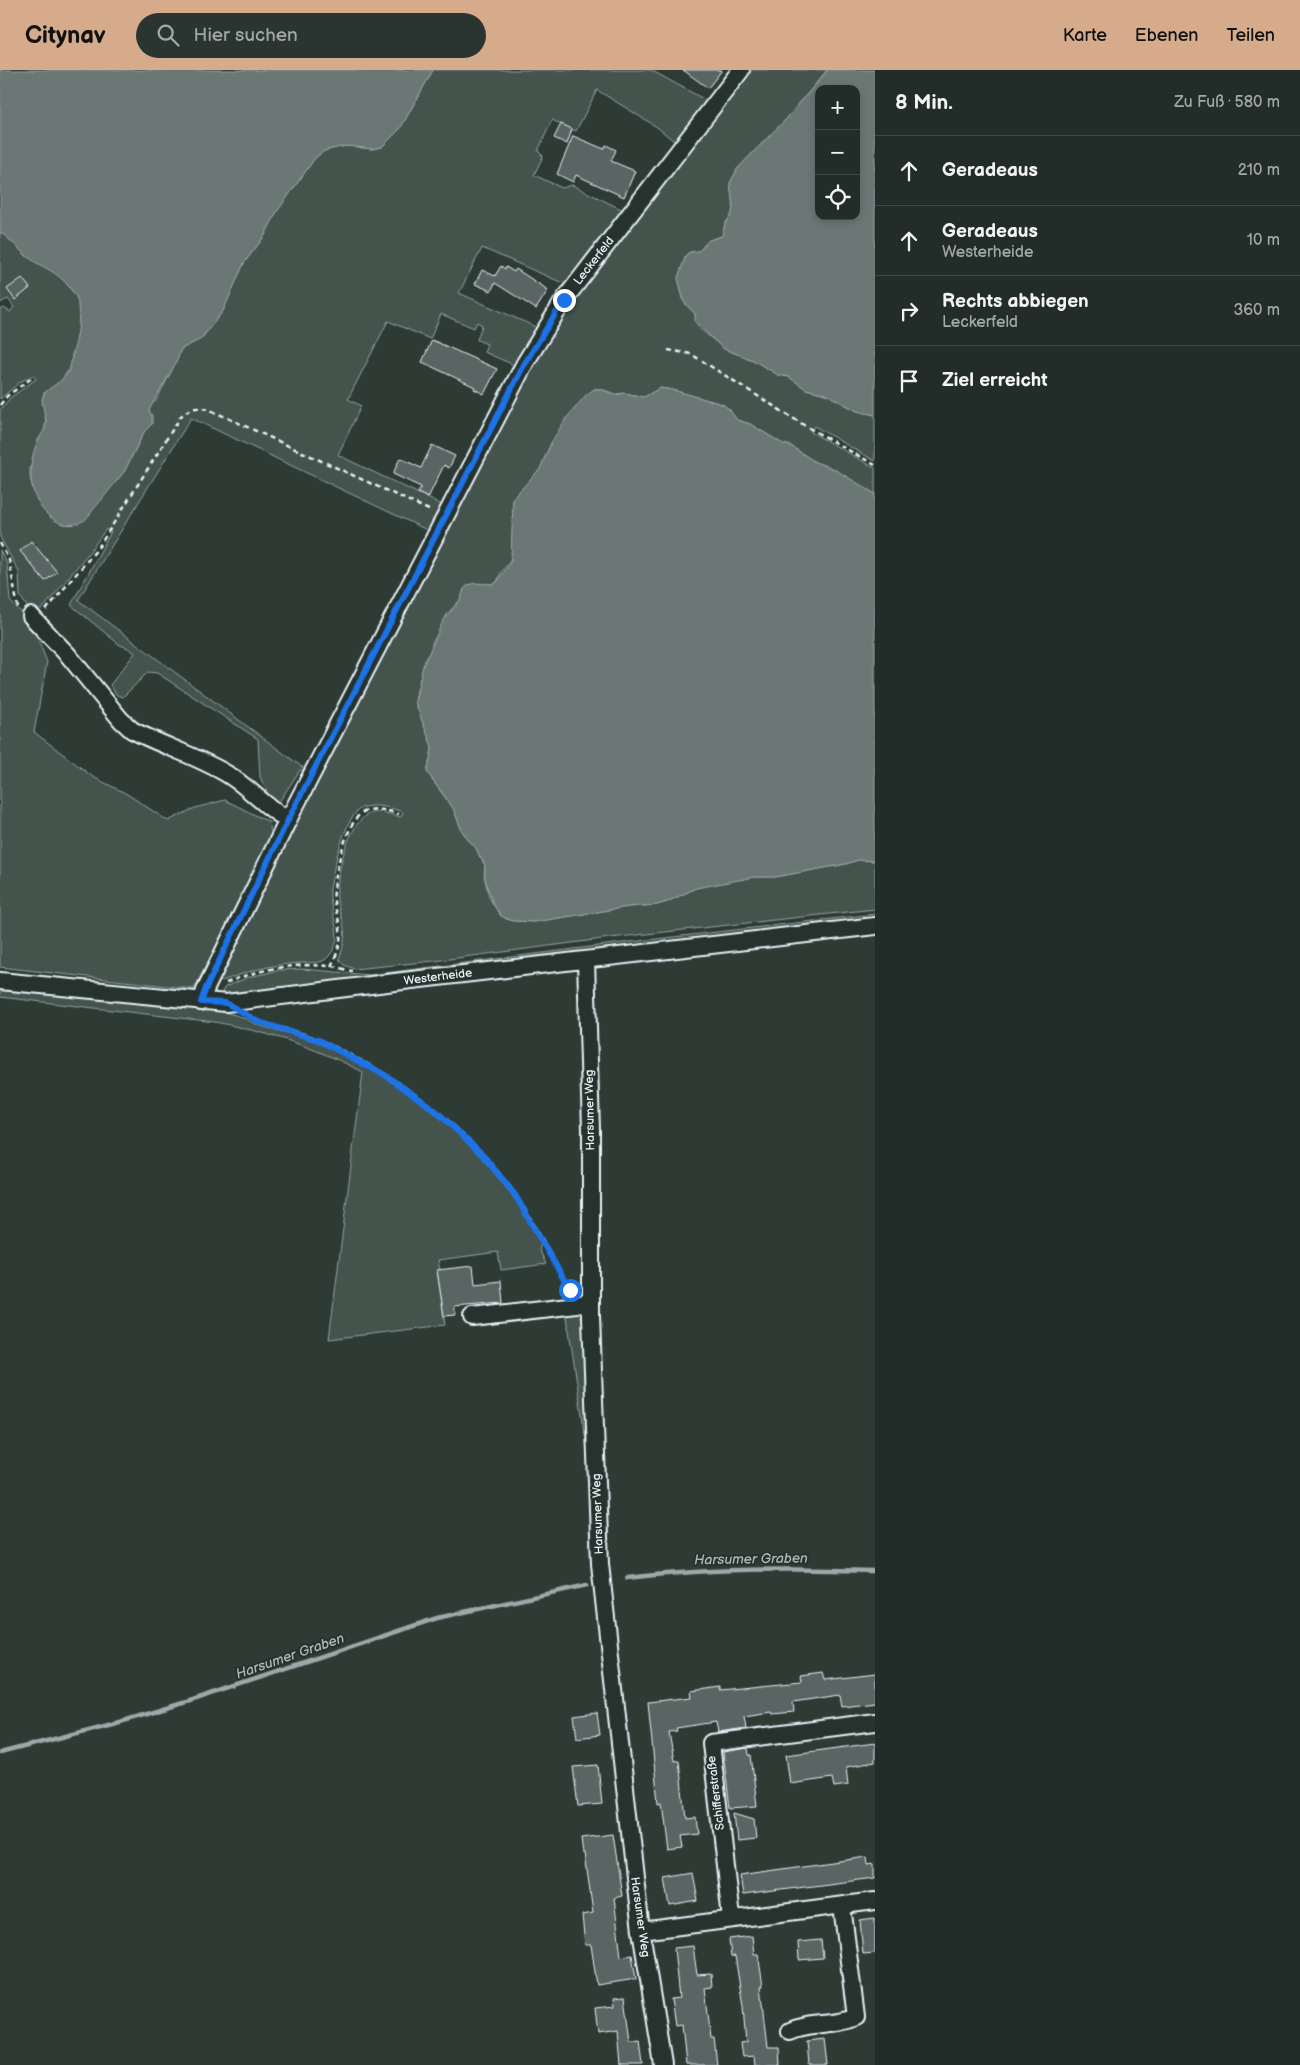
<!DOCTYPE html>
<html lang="de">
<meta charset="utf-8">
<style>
:root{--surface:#222c28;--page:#2a3430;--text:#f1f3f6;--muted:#a2a7a8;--line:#3f4845;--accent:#d6ab8b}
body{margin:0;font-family:"Balsamiq Sans",sans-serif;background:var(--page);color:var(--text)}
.controls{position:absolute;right:15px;top:15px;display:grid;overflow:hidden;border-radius:10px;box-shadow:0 2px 8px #0003}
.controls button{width:45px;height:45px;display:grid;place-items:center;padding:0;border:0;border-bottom:1px solid var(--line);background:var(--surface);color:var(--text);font:25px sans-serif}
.stop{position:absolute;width:15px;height:15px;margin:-11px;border:4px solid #1a73e8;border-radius:50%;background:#fff}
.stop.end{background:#1a73e8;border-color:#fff;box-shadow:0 1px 5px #0008}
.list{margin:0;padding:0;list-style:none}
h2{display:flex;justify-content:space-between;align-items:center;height:65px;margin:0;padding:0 20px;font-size:21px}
h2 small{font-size:16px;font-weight:400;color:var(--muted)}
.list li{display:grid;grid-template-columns:32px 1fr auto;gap:15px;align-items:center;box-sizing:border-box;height:70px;padding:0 20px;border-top:1px solid var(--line)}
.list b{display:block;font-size:19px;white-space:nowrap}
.list p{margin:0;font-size:16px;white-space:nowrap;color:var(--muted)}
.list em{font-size:16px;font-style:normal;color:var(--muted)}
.icon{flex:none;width:28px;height:28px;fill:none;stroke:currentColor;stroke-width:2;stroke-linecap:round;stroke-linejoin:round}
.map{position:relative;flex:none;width:875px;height:1995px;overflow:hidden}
header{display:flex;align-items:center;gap:30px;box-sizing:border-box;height:70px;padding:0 25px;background:var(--accent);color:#111}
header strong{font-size:24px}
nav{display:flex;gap:28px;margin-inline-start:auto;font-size:18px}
.search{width:350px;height:45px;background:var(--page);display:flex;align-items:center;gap:12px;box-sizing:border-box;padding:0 18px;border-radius:28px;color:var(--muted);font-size:19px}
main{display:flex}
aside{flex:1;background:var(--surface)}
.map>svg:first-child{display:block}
.green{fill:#45524e;stroke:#96a2a3}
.water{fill:#6b7775;stroke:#9da8a9;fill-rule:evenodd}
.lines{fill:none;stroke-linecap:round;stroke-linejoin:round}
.stream{stroke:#9da8a9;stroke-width:4.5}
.building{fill:#596563;stroke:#e8f1f8}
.minor-casing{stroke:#e8f1f8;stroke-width:20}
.path{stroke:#e8f1f8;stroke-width:2.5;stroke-dasharray:5 4;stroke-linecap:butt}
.minor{stroke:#26332d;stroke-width:16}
.route{stroke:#1a73e8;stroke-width:6}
.labels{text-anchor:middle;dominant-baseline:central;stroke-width:4;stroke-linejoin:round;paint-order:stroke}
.street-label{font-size:12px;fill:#e8f1f8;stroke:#26332d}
.water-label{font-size:14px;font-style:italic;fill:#b0babd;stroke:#26332d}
</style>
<header>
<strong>Citynav</strong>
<div class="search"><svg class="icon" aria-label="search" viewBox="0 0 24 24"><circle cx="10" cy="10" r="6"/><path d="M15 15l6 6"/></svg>Hier suchen</div>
<nav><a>Karte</a><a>Ebenen</a><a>Teilen</a></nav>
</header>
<main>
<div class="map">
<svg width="875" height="1995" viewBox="0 0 875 1995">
<rect width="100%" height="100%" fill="#2e3b35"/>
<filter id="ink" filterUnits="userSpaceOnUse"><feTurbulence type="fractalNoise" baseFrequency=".02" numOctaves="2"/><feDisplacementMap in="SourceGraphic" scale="10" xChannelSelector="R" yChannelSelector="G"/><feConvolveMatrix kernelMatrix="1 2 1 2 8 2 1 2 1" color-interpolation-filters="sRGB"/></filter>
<g filter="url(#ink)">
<!-- green -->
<path class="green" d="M433,0h218l56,31 -32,41 -18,-15 -60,-37 -21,41 -24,-11 -14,31 5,5 -9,19 28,13 10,-3 51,25 -58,74 -83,-36 -23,45 79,35 -24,37 -30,-13 3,-8 -10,-4 5,-15 -5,-3 -3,6 -33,-14 -11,25 -42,-18 -40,78 13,7 -23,49 104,50 -13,26 -238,-113 -113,182 228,170h-6l-23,35 -4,-1 -13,-27 -2,-38 -101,-66 -9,-1 -25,25 -6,-2 -7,-10 25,-32 -7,-5 -8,-3 -49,-40 40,-73 -5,-3 -15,21 -45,55 -8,7 -8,-1 -10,-15 -1,-24 -19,-35v-127l10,-12 26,-19 -3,-4 -13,7 -20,17v-89l4,-2 6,4 4,-5 -6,-8 -8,4v-71l13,9 13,15 23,12 13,10 15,19 2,8v31l-7,19 -1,11 -10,15 -17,12 -2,6 4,23 -2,9 -6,9 -8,29v9l5,17 4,8 12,15 73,-46 20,-40 8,-8 -3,-14 2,-6 5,-3 16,-31 9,-21 20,-10 22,-28 21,-48 20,-26 12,-24 39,-55 9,-7 11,-3 12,-2 25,3 10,-2 18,-18z
M748,0h79l-40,48 -49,50 -8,15 3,23 -1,8 -7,10 -3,12 -13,4 -10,11 -9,1 -4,3 -8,23 6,24 11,12 3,13 26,22 29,11 25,15 11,2 17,12 20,5 31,17 18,4v46l-61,-35 -3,6 64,36v26l-41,-25 -19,-7 -24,-16 -8,-2 -33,-20 -13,-4 -8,-11 -7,-5 -49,-14 -13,-2 -16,9 -19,-4 -9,1 -15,-5h-7l-43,54 -11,26 -27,29 -1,56c-2,10 -7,12 -12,20 -1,3 -2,6 -4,9l-32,6 -3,10 -14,15 -8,19 -7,9v6l-7,12 -8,30 -2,12 16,42 1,6 -3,13 3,17 21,28 9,23 7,10 7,7 4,9 5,8 -1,10 5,22 9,15 8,7 8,2 20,1 94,-15 29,-2 10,-3 29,-14 33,-7 26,-4h20l71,-13 12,-4 17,1v48l-265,29 -176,23 -80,8 -10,-4 -5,-6c3,-9 7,-19 5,-30 -1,-10 -6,-20 -7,-30 -2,-21 11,-79 34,-86 9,-3 21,2 30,4l2,-5c-12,-4 -28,-9 -41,-4 -17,6 -30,65 -32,82 -2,23 17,46 -1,66 -7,9 -18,6 -28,7 -30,1 -56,9 -84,20l108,-221 205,-399 45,-70z
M0,480l7,14 3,37 17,17 9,16 11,28 -13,70 59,45 34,17 41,27 27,-13 30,-8 44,22 3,15 -78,152 -194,-22z
M875,844v6l-652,75 -1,-3 3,-5 24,-10 31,-7 23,-1 66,6 261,-33z
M0,916l214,24c10,2 20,4 30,8 5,2 11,6 17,8 18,5 37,8 55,15 75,29 147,87 195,152 12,16 21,34 31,51l-3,5 7,15 -45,6 -3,-18 -60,8 2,10 -3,1 8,54 -116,14 34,-267c-48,-25 -96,-40 -148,-50l-215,-25z
M566,1241l10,1 9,9 1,87 6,72z"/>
<!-- water -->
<path class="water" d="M0,0h433l-33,59 -18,18 -10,2 -25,-3 -11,2 -12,3 -9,7 -39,55 -12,24 -20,26 -21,48 -22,28 -20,10 -4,12 -28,49 3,6v8l-8,8 -20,40 -39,48c-11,6 -21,7 -32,-1 -25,-17 -27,-53 -15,-78 3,-7 7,-10 8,-17 1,-9 -7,-22 -2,-30 5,-7 17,-11 23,-20 4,-6 4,-13 6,-21 5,-18 7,-29 5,-48 0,-7 -4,-12 -8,-17 -15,-19 -25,-18 -42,-31 -10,-8 -18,-18 -28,-25z
M828,0h47v345l-18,-4 -31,-17 -20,-5 -17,-12 -11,-2 -25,-15 -29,-11 -29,-27v-8l-11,-12 -6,-24 8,-23 4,-3 9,-1 10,-11 13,-4 3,-12 7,-10 1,-8 -3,-23 8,-15 49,-50zM819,19h37v127h-37z
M660,318l13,2 49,14 7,5 8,11 13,4 33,20 8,2 24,16 19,7 41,25v367l-17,-1 -12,4 -71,13h-20l-59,11 -29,14 -10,3 -29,2 -94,15 -21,-1 -12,-5 -8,-12 -8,-25v-14l-5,-8 -4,-9 -7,-7 -7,-10 -9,-23 -26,-36 5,-22 -1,-6 -16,-42 8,-36 20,-45 18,-22 3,-10 4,-4 7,-2 17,1 4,-1 15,-22 2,-63 27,-29 11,-26 14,-23 21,-25 8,-6h7l14,6 10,-2 19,4z"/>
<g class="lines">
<!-- stream -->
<path class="stream" d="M627,1508c83,-10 165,-10 248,-7
M0,1683l120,-31 73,-22 244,-82 150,-33"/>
</g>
<!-- building -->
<path class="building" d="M683,0h39l-14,18z
M561,54l11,5 -5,15 -13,-6z
M573,66l31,13 2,-4 10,5 -5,11 24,10 -11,26 -48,-22 -3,7 -16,-8z
M501,196l4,3 1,-2 8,5 2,-3 32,21 -12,19 -41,-26 -4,8 -16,-7 7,-14 13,6z
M22,208l8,10 -15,12 -8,-11z
M432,270l65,29 -13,25 -10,-5 1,-2 -53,-25z
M432,375l23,11 -6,12 -5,-3 -16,33 -10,-5 3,-6 -28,-13 7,-16 21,10z
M31,471l26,31 -12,9 -25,-30z
M473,1196l2,18 26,-3 2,22 -49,4 1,8 -11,1 -7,-46z
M823,1603l2,7 50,-6v28l-33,4 -2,-11 -47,7 1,10 -22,2 -1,-2 -27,4 2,12 -28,4 -2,-10 -40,6 1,3 -8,1 5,29 5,-1 6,58 10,-1 2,17 -17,2 2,11 -15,2 -6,-47 -3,1 -10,-101 44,-5 -1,-6 29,-4v3l82,-8 -1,-6z
M597,1643l3,22 -23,3 -3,-22z
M875,1673v19l-29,5 2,18 -14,2 -2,-9 -42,6 -4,-29z
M748,1678l1,7h2l6,51 -27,2 -7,-56z
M598,1695l4,39 -24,2 -5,-39z
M734,1743l20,6 2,19 -19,2z
M613,1765l9,61 -8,2 7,59 11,-2 4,24 -39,6 -6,-40h-6l-3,-30 11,-2 -8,-59h-2l-2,-15z
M868,1787l1,8 6,-1v14l-132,17 -3,-20z
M693,1803l5,28 -28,5 -5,-28z
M875,1848v35l-12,1 -3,-34z
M752,1866l2,18h4l5,32h-2l7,61h11l1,18h-25l-1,-9 -12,1 -2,-14 6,-1 -3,-36 -8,-50 -4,1 -2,-18z
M821,1870l2,18 -24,2 -1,-18z
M693,1876l4,29 14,-1 1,13 -7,1 6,51h3l3,26h-31l-4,-40 -7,1 -4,-27 8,-1 -5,-50z
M625,1927l6,45 9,-1 3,24h-22l-3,-34 -20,3 -3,-26 20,-2 -1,-8z
M825,1969l3,26h-19l-2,-24z"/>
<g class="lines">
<defs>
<path id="minor" d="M31,546l37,39 53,65 11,10c31,16 65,26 95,44 22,13 39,34 61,46
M586,890l5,170v187l9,247 41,367 22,134
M0,911l226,22 177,-22 472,-55
M201,932l5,-14 82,-168 237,-457 39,-63 177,-230
M472,1247l105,-12 14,-4
M731,1848l-20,-175 164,-21
M641,1861l234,-30
M790,1961c21,-10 45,-4 66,-14l-14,-111"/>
</defs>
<!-- minor casing -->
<use href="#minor" class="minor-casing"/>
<!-- path -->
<path class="path" d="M668,280l23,4 116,73 68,38
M0,335l7,-9 26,-19
M0,473l9,17 9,48
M46,540l52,-62 83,-132c9,-8 16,-10 27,-7l223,102
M331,896c6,-11 11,-24 9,-37 -1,-13 -8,-25 -6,-38 1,-19 13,-73 31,-80 12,-4 23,0 34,3
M226,913c33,-14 67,-20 103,-17 8,0 16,4 23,5
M249,946c17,10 36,13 54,18 16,5 31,13 45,20 65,33 126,82 167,141 20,30 38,64 55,96"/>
<!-- minor -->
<use href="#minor" class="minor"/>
</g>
</g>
<g class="lines" filter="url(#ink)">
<!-- route -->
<path class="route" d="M564,230l-39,63 -237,457 -82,168 -5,14 25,1 33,19 59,18 67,35 50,35 47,44 33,41 55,95"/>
</g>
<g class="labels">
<!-- street labels -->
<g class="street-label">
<text transform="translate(594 191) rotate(-52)">Leckerfeld</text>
<text transform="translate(438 907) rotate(-7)">Westerheide</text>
<text transform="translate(590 1040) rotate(-91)">Harsumer Weg</text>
<text transform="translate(598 1444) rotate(-92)">Harsumer Weg</text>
<text transform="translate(716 1723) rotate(-97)">Schifferstraße</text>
<text transform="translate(640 1847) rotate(82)">Harsumer Weg</text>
</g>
<!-- water labels -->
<g class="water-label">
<text transform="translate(751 1489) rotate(-1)">Harsumer Graben</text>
<text transform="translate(290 1586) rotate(-19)">Harsumer Graben</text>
</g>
</g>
</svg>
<div class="controls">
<button>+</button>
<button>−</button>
<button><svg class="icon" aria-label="locate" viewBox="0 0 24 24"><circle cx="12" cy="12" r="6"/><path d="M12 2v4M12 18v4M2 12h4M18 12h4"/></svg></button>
</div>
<div class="stop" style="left:570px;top:1220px"></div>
<div class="stop end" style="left:564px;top:230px"></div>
</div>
<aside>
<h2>8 Min.<small>Zu Fuß · 580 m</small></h2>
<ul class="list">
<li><svg class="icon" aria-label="ahead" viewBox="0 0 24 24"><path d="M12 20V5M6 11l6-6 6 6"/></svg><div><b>Geradeaus</b></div><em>210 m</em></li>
<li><svg class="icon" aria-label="ahead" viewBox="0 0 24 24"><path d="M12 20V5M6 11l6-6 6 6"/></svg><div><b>Geradeaus</b><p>Westerheide</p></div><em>10 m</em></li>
<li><svg class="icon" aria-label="right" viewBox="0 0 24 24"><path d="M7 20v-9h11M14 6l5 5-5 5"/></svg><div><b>Rechts abbiegen</b><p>Leckerfeld</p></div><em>360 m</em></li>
<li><svg class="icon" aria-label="arrive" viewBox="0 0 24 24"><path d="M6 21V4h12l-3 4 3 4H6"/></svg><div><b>Ziel erreicht</b></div></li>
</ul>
</aside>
</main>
